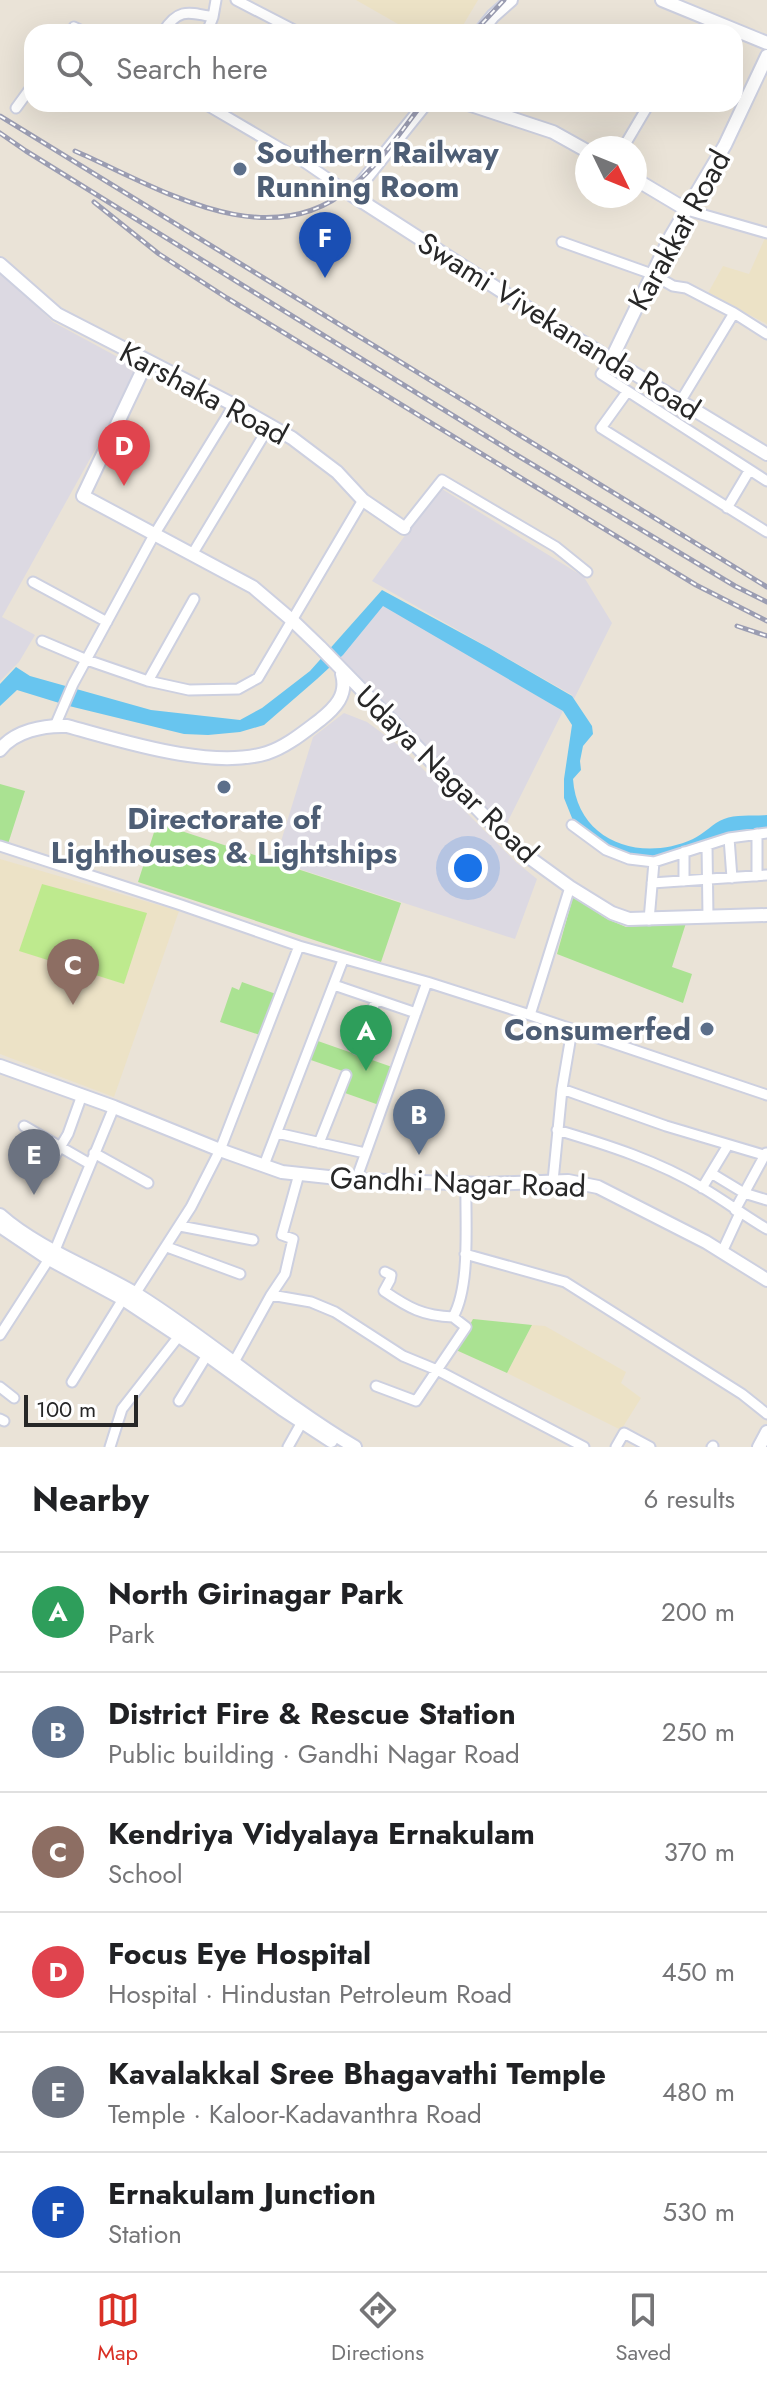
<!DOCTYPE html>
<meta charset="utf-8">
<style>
:root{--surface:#fff;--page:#f2f2f2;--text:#202124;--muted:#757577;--line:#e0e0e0;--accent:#d93025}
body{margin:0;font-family:Jost,sans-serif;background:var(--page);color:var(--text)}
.compass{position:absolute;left:575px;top:136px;width:72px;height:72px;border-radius:50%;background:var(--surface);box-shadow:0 8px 32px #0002;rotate:133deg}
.scale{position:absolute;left:24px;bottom:20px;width:114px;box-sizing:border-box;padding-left:8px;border:4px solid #272727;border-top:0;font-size:22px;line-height:28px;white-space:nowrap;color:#272727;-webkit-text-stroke:6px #fff;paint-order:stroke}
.you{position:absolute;left:468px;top:868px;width:28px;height:28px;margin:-20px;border:6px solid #fff;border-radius:50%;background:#1a73e8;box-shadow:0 0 0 12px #1a73e833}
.badge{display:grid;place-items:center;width:52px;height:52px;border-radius:50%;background:var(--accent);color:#fff;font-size:26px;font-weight:700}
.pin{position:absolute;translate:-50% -66px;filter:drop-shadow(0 2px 4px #0008)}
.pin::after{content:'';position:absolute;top:42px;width:28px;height:24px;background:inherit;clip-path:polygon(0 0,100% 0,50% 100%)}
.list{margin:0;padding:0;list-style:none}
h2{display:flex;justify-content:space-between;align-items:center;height:104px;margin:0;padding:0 32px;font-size:34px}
h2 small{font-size:26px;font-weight:400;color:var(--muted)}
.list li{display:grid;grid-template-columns:52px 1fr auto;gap:24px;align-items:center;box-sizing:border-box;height:120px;padding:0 32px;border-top:2px solid var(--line)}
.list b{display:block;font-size:30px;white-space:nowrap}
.list p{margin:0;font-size:26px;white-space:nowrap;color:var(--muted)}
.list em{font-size:26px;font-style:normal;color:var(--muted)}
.icon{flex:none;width:44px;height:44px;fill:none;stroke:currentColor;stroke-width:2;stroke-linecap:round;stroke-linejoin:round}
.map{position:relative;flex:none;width:767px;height:1447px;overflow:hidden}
.search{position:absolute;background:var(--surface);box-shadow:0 8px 32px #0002;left:24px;right:24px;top:24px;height:88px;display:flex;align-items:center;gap:20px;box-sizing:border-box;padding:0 28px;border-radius:24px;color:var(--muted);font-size:30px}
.sheet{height:824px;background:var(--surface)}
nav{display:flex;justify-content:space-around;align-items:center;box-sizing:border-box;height:112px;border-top:2px solid var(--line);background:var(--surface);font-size:22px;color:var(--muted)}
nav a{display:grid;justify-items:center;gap:4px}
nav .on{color:var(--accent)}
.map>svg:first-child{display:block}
.industrial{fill:#dcd9e2}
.education{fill:#ece2c6}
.green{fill:#aae292}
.pitch{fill:#beea8e}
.water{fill:#68c5ef}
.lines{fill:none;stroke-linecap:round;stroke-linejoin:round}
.street-casing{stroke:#cdd0e0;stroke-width:13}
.secondary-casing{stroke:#cdd0e0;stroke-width:16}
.street{stroke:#fff;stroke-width:9}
.secondary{stroke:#fff;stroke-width:12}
.rail-casing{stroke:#9b9db2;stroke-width:5}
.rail{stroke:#fff;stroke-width:2;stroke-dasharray:6;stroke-linecap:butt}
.service-dot{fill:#5c6f8a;stroke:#fff;stroke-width:3}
.labels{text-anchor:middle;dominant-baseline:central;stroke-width:7;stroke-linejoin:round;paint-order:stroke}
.service-label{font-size:30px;font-weight:bold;fill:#4e5e75;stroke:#fff;text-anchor:start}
.street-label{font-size:30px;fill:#272727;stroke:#fff}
</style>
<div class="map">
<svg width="767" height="1447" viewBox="0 0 767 1447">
<rect width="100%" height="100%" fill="#eae3d7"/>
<!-- industrial -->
<path class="industrial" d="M0,271l53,51 87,47 -138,248 33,18 -16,27 -19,19z
M442,489l142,88 28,46 -38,76 -2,-4 -200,-114 37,-51z
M383,605l180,106 -58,116 -83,-86 -84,-82z
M344,713l23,9 34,25 115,115 21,17 -22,60 -240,-78 38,-124z"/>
<!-- education -->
<path class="education" d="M356,0h122l-19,32h-47z
M765,238h2v86l-59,-31 15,-27 26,8z
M0,859l179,52 -65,186 -114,-43z
M532,1325l13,1 81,46 -5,11 20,15 -20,32 -114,-57z"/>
<!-- green -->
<path class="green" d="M0,784l25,7 -17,53 -8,-3z
M157,823l244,80 -20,59 -243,-80z
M573,897l34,22 19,8 60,-4 -14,44 20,7 -9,29 -126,-49z
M242,982l34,12 -16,41 -40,-13 12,-35 7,3z
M315,1040l77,27 -13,38 -34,-12 6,-19 -43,-15z
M473,1319l59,6 -25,48 -51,-23z"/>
<!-- pitch -->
<path class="pitch" d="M42,884l105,29 -23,71 -105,-33z"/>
<!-- water -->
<path class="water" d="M382,590l107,58 83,48 20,30 1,8 -10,12 -3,15 1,9 -8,9c4,62 67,84 120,60 11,-5 20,-16 31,-20 12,-5 30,-3 43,-4v16l-113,30 -25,-3 -22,-9 -33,-26 -10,-25v-19l8,-54 -9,-14 -180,-105 -40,49 -26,24 -53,46 -24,7 -32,3 -24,-1 -115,-28 -52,-16 -17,16v-22l16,-17 14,9 121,34 89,10 22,-12 48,-37z"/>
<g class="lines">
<defs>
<path id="street" d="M236,0l62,32
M71,32l3,-5 10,5
M163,32c15,-24 25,-20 50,-15l3,-17
M207,32l6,-15
M205,104l99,58 48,33
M16,108l16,-22
M623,148l26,-44
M687,210l80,23
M562,242l90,32 21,12 13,2 48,25 33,21
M611,360l-10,14 166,107
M627,392l-26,36 166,104
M680,402l54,-89
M727,508l22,-37
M404,528l38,-48 114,67 31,25
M193,553l77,-128
M33,582l74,40
M42,641l45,19 61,21 41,9 49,-1 20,-11 105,-178
M148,681l46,-82
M55,726l18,-42 81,-149 80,-130
M572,825l34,25 23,9 25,3 75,-24 38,-5
M729,838l3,40
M707,845l1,72
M0,846l181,59 118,41 128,36 103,33 237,80
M757,876v-42
M684,881v-29
M652,883l115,-8
M649,920l5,-58
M334,985l82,28
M530,1015l40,-128
M357,1049l19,-49
M562,1089l104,37 101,30
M24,1126l66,38
M557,1130c51,15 101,31 146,58 22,13 42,28 64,41
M277,1133l88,20
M319,1143l27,-68
M94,1153l54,30
M264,1165l79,-205
M47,1169l21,-35 14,-39
M711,1173l33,20 23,7
M356,1180l71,-198
M553,1181l9,-92 10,-59
M702,1188l26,-43
M735,1210l31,-57
M180,1226l73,14
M167,1247l73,27
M55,1250l59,-143
M722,1252l18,-39
M465,1254l100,28 177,112 25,20
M385,1272l6,3 -1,5 -6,11c25,17 39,25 69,26 18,-32 12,-96 13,-133
M135,1294l56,-87 29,-57 79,-204
M271,1295l40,7 24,10 68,44 34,14 147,77
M0,1335l49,-76
M234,1362l37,-67 14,-21 8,-35 -11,-4 17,-61
M72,1382l51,-83
M376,1386l40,15 50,-74 -13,-10
M0,1387l14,11
M179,1401l28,-46
M0,1419l4,2
M110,1447l12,-38 57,-73
M288,1447l14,-25
M616,1447l8,-14 26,14
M712,1447l1,-1"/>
<path id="secondary" d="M662,0l105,43
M480,32l13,-16 18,-16
M425,104l-73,91 199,128 216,131
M468,104l85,28 34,19
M635,179l52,31
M0,264l57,50 177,91 58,33 45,34 26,28 41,28
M611,360l60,-124 54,-91 42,-89
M147,361l-64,135 170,91 40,34 27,26 180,185 23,21 47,34 42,26 17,6 138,-4
M0,750c14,-19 44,-25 67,-24 56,15 144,44 200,27 19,-6 37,-21 53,-33 15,-12 28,-25 22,-46
M0,1066l114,41 106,43 62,22 74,8 130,4 82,-3 30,6 108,55 61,38
M0,1215c38,34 95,54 138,80 75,47 141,107 217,152
M0,1226l49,33 74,40 77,51 82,59 49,32
M759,1447l8,-15"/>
</defs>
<!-- street casing -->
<use href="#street" class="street-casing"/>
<!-- secondary casing -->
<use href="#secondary" class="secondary-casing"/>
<!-- street -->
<use href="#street" class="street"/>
<!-- secondary -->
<use href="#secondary" class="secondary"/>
<defs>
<path id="rail" d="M474,32l30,-32
M0,116l767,471
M0,133l26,18 494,306 215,129 32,16
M75,151c83,36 191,107 275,37 29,-23 50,-55 72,-84
M94,202l65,52 68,44 469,287 71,36
M737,626l30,10"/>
</defs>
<!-- rail casing -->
<use href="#rail" class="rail-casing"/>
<!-- rail -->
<use href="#rail" class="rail"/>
</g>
<!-- markers -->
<g class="service-dot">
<circle cx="240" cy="169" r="8"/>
<circle cx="224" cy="787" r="8"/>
<circle cx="707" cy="1029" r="8"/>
</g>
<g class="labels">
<!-- service labels -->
<g class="service-label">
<text x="256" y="152">Southern Railway<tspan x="256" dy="34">Running Room</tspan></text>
<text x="224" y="818" text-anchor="middle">Directorate of<tspan x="224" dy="34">Lighthouses &amp; Lightships</tspan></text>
<text x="691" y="1029" text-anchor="end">Consumerfed</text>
</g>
<!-- street labels -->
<g class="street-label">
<text transform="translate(679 230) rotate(-61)">Karakkat Road</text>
<text transform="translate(559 326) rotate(32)">Swami Vivekananda Road</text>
<text transform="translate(204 393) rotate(28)">Karshaka Road</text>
<text transform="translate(447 774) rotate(44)">Udaya Nagar Road</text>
<text transform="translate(458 1182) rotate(2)">Gandhi Nagar Road</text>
</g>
</g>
</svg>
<svg class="compass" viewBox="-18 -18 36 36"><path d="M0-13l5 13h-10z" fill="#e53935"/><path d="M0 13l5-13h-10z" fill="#757577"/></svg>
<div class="scale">100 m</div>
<div class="you"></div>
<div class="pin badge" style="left:366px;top:1071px;background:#2e9e5b">A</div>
<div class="pin badge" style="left:419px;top:1155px;background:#5c6f8a">B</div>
<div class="pin badge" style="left:73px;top:1005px;background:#8d6e63">C</div>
<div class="pin badge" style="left:124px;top:486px;background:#e0444e">D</div>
<div class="pin badge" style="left:34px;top:1195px;background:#6b7280">E</div>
<div class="pin badge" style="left:325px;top:278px;background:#1a4fb4">F</div>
<div class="search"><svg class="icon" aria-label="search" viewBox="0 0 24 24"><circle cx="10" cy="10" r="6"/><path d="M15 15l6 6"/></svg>Search here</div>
</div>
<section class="sheet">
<h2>Nearby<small>6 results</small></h2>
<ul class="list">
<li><span class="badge" style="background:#2e9e5b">A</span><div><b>North Girinagar Park</b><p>Park</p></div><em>200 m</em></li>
<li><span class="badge" style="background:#5c6f8a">B</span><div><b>District Fire &amp; Rescue Station</b><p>Public building · Gandhi Nagar Road</p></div><em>250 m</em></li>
<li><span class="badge" style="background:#8d6e63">C</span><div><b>Kendriya Vidyalaya Ernakulam</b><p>School</p></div><em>370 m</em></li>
<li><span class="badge" style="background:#e0444e">D</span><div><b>Focus Eye Hospital</b><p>Hospital · Hindustan Petroleum Road</p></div><em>450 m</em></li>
<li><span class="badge" style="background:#6b7280">E</span><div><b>Kavalakkal Sree Bhagavathi Temple</b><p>Temple · Kaloor-Kadavanthra Road</p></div><em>480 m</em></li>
<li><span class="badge" style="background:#1a4fb4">F</span><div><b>Ernakulam Junction</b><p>Station</p></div><em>530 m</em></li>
</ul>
</section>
<nav>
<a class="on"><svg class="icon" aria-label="map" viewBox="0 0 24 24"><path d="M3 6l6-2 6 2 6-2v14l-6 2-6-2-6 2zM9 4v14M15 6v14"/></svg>Map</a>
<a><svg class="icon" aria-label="directions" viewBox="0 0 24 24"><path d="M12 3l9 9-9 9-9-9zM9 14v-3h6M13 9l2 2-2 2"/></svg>Directions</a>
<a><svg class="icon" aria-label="saved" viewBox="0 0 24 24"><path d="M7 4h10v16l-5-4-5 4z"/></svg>Saved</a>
</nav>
